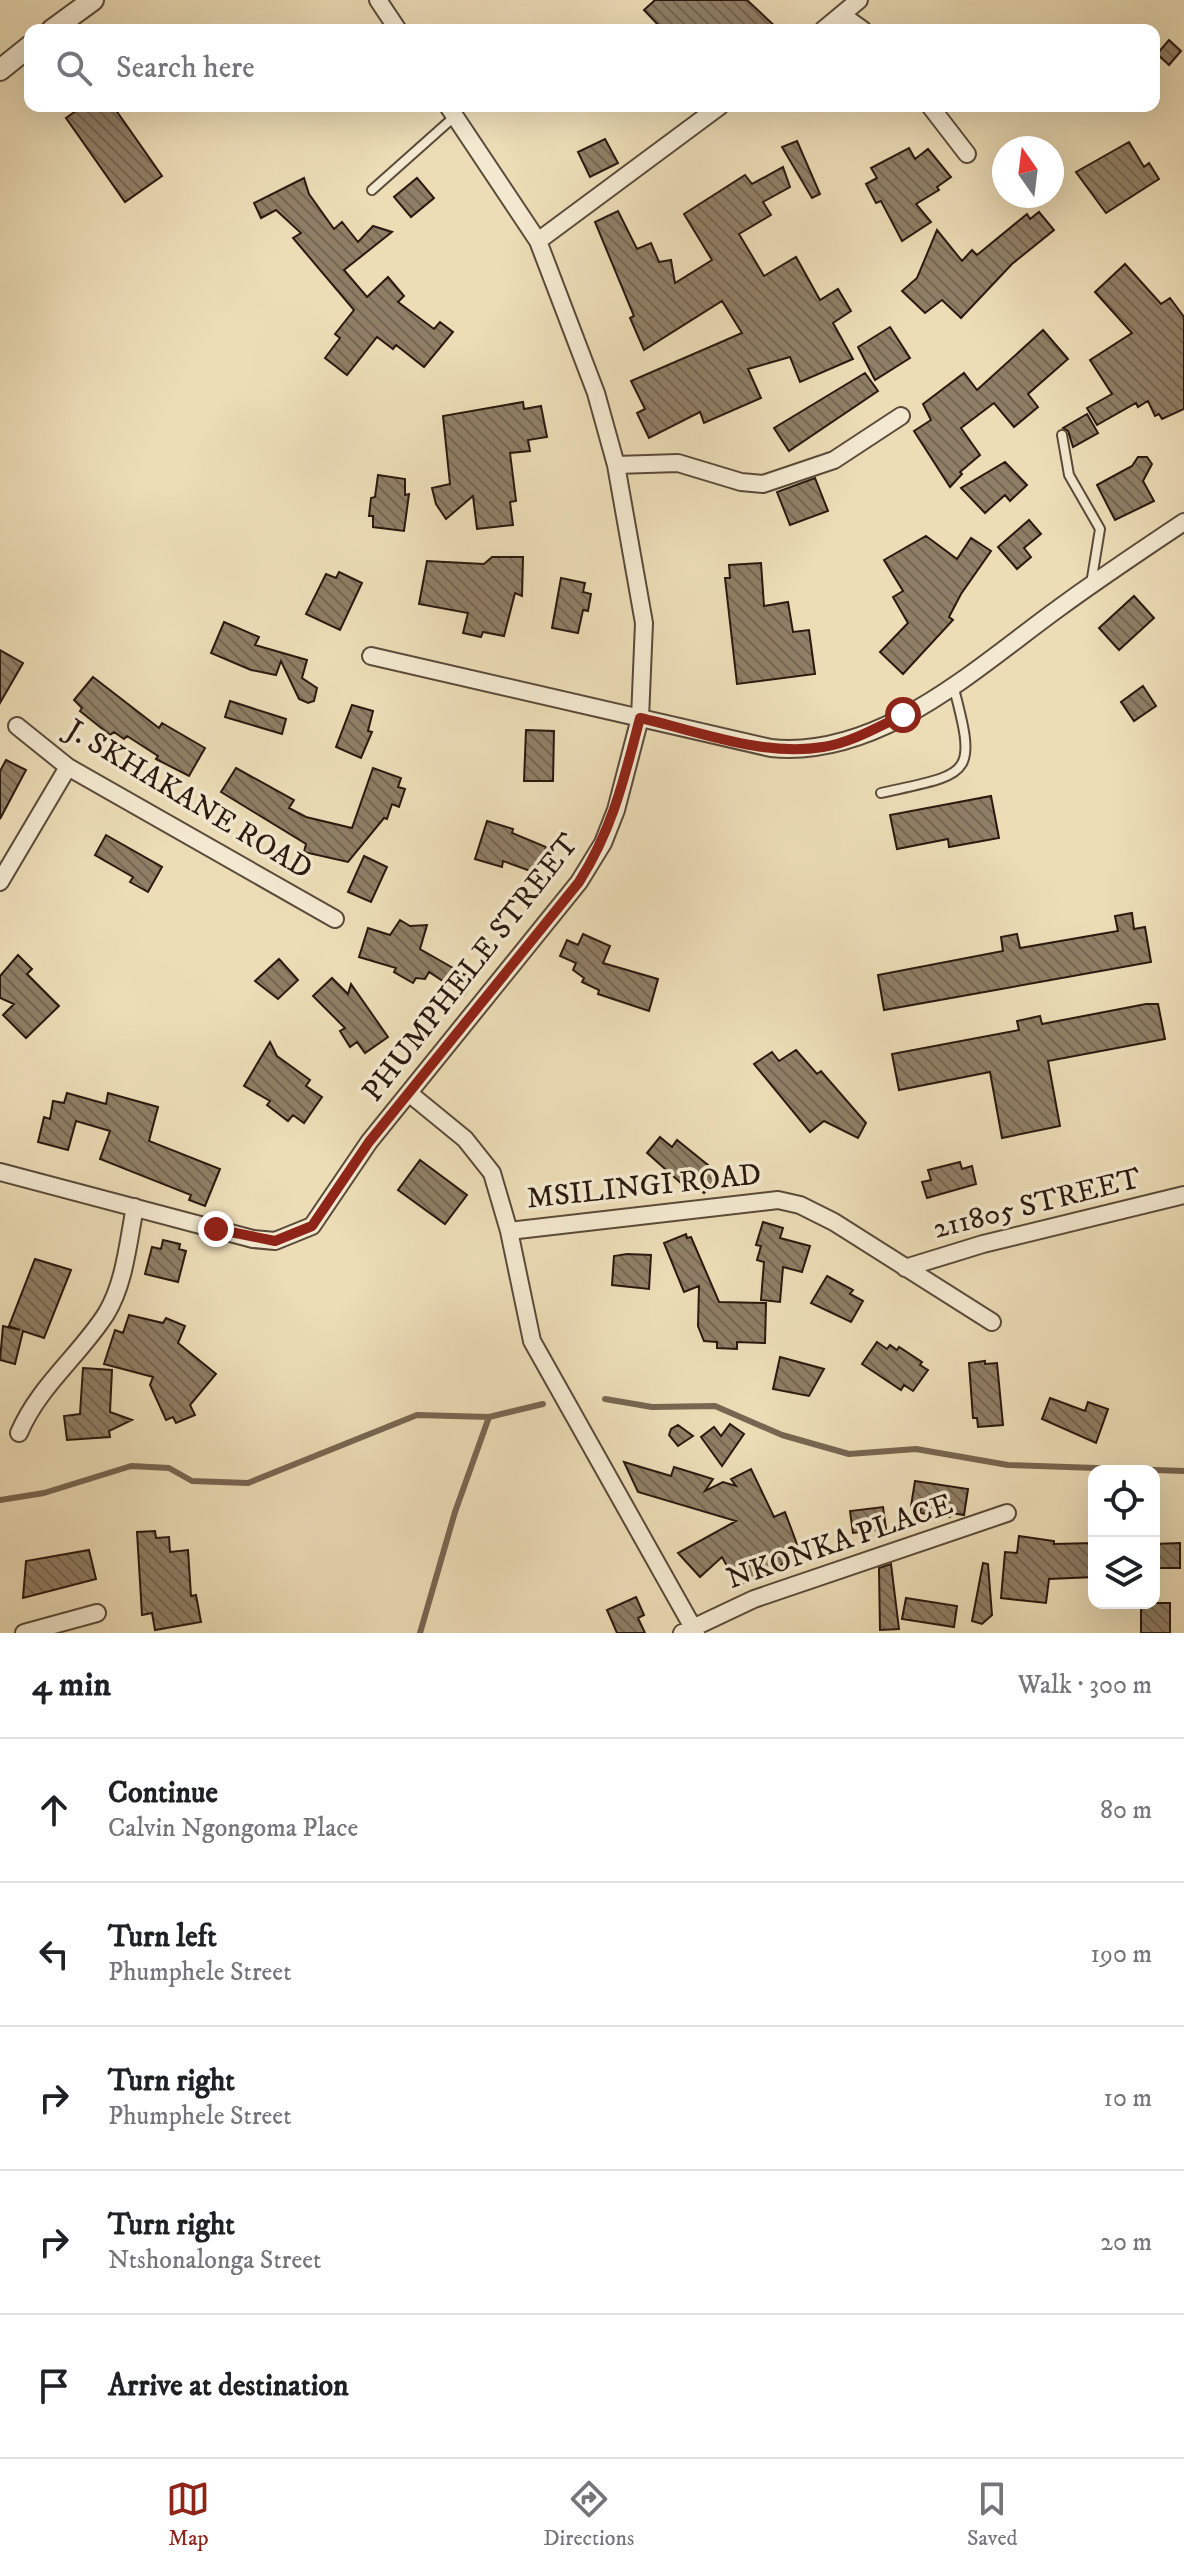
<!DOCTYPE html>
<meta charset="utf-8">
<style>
:root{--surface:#fff;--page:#f6f6f6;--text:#202124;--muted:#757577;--line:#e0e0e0;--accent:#8f2418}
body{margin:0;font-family:"IM FELL DW Pica",serif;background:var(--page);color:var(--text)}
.controls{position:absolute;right:24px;bottom:24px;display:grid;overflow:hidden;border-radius:16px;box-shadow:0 8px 32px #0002}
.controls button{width:72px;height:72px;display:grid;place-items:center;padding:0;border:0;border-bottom:2px solid var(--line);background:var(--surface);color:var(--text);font:40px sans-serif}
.compass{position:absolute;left:992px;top:136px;width:72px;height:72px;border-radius:50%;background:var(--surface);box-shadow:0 8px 32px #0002;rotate:346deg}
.stop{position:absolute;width:24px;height:24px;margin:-18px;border:6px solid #8f2418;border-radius:50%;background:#fff}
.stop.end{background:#8f2418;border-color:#fff;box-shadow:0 2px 8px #0008}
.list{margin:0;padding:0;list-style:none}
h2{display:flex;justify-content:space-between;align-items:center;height:104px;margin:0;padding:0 32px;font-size:34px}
h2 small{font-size:26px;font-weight:400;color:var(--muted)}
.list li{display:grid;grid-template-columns:52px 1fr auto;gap:24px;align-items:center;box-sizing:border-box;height:144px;padding:0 32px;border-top:2px solid var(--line)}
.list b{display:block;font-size:30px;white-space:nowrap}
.list p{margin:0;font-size:26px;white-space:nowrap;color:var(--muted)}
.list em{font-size:26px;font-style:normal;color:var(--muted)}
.icon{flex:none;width:44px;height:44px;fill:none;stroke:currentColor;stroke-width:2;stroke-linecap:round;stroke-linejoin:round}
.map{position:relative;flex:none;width:1184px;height:1633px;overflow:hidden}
.search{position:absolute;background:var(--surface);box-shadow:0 8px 32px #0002;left:24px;right:24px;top:24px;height:88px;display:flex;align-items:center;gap:20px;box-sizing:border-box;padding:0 28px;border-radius:16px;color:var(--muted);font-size:30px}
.sheet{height:824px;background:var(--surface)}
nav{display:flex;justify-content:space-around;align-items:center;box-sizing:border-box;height:112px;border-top:2px solid var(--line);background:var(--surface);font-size:22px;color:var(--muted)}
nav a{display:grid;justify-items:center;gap:4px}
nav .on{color:var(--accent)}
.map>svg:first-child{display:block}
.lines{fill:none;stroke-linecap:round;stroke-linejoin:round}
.stream{stroke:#776652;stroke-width:6}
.building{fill:url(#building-back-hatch);stroke:#2a190f;stroke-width:2}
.service-casing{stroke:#5a4a39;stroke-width:12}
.minor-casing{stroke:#5a4a39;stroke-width:20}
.tertiary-casing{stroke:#5a4a39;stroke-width:24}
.service{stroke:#f3e9d0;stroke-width:8}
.minor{stroke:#f3e9d0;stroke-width:16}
.tertiary{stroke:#f3e9d0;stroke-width:20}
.route{stroke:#8f2418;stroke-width:10}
.labels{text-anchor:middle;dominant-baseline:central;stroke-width:7;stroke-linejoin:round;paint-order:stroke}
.street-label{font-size:30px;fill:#2a190f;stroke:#f3e9d0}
</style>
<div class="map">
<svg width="1184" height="1633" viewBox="0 0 1184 1633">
<defs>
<pattern id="building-back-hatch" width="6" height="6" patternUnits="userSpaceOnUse" patternTransform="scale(2)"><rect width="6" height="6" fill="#8f7f66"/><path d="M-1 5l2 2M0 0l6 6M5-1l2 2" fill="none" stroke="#756752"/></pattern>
</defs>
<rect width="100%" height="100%" fill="#ecddb7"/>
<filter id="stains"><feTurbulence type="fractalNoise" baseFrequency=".0025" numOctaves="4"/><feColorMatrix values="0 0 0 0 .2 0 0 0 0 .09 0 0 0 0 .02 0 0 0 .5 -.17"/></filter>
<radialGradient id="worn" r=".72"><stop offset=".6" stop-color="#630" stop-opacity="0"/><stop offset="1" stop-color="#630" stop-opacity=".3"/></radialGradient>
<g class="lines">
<!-- stream -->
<path class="stream" d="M605,1399l47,8 63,-1 67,29 67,19 67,-5 92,16 176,6
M0,1500l44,-7 87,-27 38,2 23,13 56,2 169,-68 72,2 54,-13
M420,1633l35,-121 34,-95"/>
</g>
<!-- building -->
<path class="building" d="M655,0h92l32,30h-116l-19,-20z
M1169,40l12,11 -12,14 -12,-11z
M83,106h30l49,70 -37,26 -59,-84z
M605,139l13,24 -28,14 -12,-25z
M797,141l23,53 -8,4 -30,-51z
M1129,142l15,25 5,-4 10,16 -53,34 -30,-41z
M909,148l6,11 13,-10 23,28 -14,10 2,3 -23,14 15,18 -29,19 -21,-40 -5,2 -10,-19 11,-6 -6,-10z
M783,167l7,20 -27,15 8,13 -32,19 25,42 32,-19 24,43 18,-11 13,22 -18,12 20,36 -53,23 -10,-25 -42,12 13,29 -57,25 -4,-11 -51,26 -12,-25 8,-4 -14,-28 111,-48 -20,-32 -78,49 -14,-32 4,-2 -39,-94 23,-11 19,38 14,-6 8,19 12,-2 4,23 37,-23 -28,-46 61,-39 7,9z
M304,178l5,16 25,35 8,-7 16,20 15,-16 19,6 -48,38 23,27 21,-20 16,19 -6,6 36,27 6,-7 13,10 -29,35 -28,-22 -3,4 -16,-12 -30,38 -22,-17 15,-20 -5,-4 19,-24 -61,-72 8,-5 -25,-23 -15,8 -7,-15z
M417,178l17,20 -23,19 -17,-20z
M1039,212l15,18 -42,34 -51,54 -19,-18 -17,13 -23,-22 15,-13 20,-48 25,31 10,-11 5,5 50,-41 3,5z
M1125,264l36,40 9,-6 14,19v92l-22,10 -3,-5 -4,2 -7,-15 -10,6 -2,-4 -39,22 -10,-17 25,-14 -22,-34 42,-27 -37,-41z
M890,327l20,31 -35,22 -17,-33z
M1043,330l25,29 -40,35 10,13 -24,20 -20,-24 -33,25 19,27 -20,17 2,2 -12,13 -36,-56 17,-11 -8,-16 41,-31 13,17z
M865,373l13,18 -89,60 -15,-23z
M523,402l1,7 17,-3 6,31 -19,3 2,11 -20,2 6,48 -6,1 3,23 -36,4 -4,-33 -27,23 -10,-15 -4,-16 18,-4 -7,-68z
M1087,414l11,19 -25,14 -5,-16 -5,-3z
M1138,457h9l5,7 -9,17 11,20 -39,19 -18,-35 35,-19z
M1005,462l22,23 -17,16 -5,-6 -20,18 -24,-25z
M378,475l27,4v16l4,-1 -5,37 -31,-4v-11h-4l2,-18 4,-1z
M815,478l13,33 -38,14 -13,-33z
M1029,520l12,14 -17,14 7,9 -14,12 -19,-22z
M926,536l31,23 14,-21 20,13 -30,43 -12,23 4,3 -50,54 -23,-22 28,-29 -15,-26 10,-6 -19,-31z
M492,557h31l-1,39 -7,-3 -11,43 -21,-4 -2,5 -18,-4 5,-20 -49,-9 8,-43 57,3z
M761,563l3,43 24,-4 5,30 16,-2 6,44 -78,10 -12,-106h5l-1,-13z
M339,572l23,11 -22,47 -34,-16 20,-40 10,4z
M561,578l24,5 -2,9 8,2 -3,17 -5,-1 -5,23 -26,-5z
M1134,596l20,22 -35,32 -20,-22z
M224,622l35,15 -4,8 52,15 -5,18 15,10 -3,13 -6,2 -9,-4 -18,-38 -5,14 -25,-5 -40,-17z
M0,650l23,13 -23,40z
M93,677l66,51 3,-5 43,25 -16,28 -33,-17 2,-3 -31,-20 -3,3 -10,-7 -4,3 -30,-24 2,-3 -8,-8z
M1143,686l13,20 -22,15 -13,-19z
M230,701l56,18 -4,15 -57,-17z
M352,705l21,6 -5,20 4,1 -11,26 -25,-11z
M526,730l28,1 -1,50h-29z
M6,760l20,10 -26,49v-48z
M236,768l58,32 -5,8 17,9 46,11 21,-60 28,10 -3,9 7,2 -6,18 -7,-3 -5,15 -3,-1 -36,44 -44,-10 2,-8 -85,-52z
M991,796l8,42 -50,9 -1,-8 -51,10 -7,-34z
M487,821l26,8 -1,4 34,14 -10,26 -33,-12 -1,6 -27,-8z
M106,835l56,32 -14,25 -18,-10 3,-5 -38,-22z
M364,856l23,11 -16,35 -23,-10z
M1132,913l2,16 11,-2 6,35 -267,48 -6,-35 125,-24 -2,-14 16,-3 3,14 98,-17 -3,-15z
M400,920l10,6 17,-1 -7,24 54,31 -10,15 -35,-23 -4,7 -9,-1 -3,5 -19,-11 2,-4 -37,-11 9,-29 22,7z
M583,934l27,12 -7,17 55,16 -9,32 -51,-17 1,-4 -17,-8 2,-4 -11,-8 3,-7 -16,-7 7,-16 11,5z
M18,955l14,14 -5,5 32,32 -33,32 -23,-23 11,-11 -14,-6v-22z
M279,959l19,21 -20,19 -23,-18z
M332,978l16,16 3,-10 37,53 -23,16 -8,-11 -7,5 -10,-16 5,-3 -32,-32z
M1146,1004h12l7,35 -117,22 12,65 -58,12 -12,-66 -91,18 -7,-36 127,-24 -2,-9 23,-5 2,8z
M270,1042l7,14 33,24 -4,6 16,11 -18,26 -11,-8 -5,6 -21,-16 3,-4 -26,-15z
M796,1050l21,24 4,-3 45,52 -8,15 -34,-17 -14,11 -56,-68 18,-12 7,9z
M67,1093l39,11 2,-11 50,14 -9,34 71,28 -15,37 -16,-6 2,-5 -91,-36 10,-28 -34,-10 -8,29 -30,-8 6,-25 6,2 3,-18 11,2z
M660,1137l12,10 5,-7 42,34 -15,19 -9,-8 -5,6 -43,-38z
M420,1160l47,35 -22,29 -47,-34z
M960,1162l2,7 10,-3 4,18 -49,14 -5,-16 9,-2 -3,-10z
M763,1222l20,6 -3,10 30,8 -8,26 -19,-5 -3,35 -19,-2 3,-38 -7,-2 4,-14 -5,-1z
M686,1234l1,4 4,-1 28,65 47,1 -1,40 -28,-1v7l-20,-1v-6l-13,-1 -6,-15 1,-40 -15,6 -20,-49z
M163,1240l17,4 -1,5 7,2 -8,31 -33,-8 7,-27 9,2z
M627,1254l24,1 -2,34 -37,-4 2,-29z
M35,1259l36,11 -27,68 -21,-7 -8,33 -15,-4 3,-34 17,4 -11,-4z
M827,1276l26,14 -3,4 13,7 -12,21 -40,-19z
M129,1315l34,8 3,-5 19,8 -7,17 38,31 -26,31 5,10 -19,8 -3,-6 -7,3 -16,-35 3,-8 -49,-13 11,-34 8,3z
M877,1342l10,7 3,-4 7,5 2,-3 23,15 -2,3 8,5 -15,21 -9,-6 -3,5 -39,-26z
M780,1357l44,12 -15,27 -36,-7z
M985,1361v3l12,-1 6,62 -25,2 -1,-9h-4l-4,-55z
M83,1368l29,2 -2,42 22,8 -23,11 1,6 -43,3 -3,-24 16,-2z
M1050,1398l35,13 3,-9 20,7 -12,34 -54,-24z
M730,1424l14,10 -22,32 -21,-29 13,-10 7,9z
M678,1425l15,11 -15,10 -9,-11 2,-6z
M624,1462l47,14 3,-9 39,12 -8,12 18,-9 13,4 -5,-7 20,-10 23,48 11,-5 16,43 -63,31 -16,-29 -22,20 -22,-24 58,-32 -98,-29z
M915,1481l53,8 -4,26 -13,-2 -1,4 -30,-4 1,-6 -10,-1z
M883,1507l3,22 -33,4 -3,-22z
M155,1531l1,7 13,-1 1,15 18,-2 3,46 5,-1 5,27 -46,8 -3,-17 -10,2 -5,-83z
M1019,1536l35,5v3l40,-1v34l-45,2 -3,24 -45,-5 4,-46 12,1z
M1180,1543v25h-26v-24z
M89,1550l7,29 -73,19 3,-37z
M983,1563l5,1 4,51 -10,9 -10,-3z
M891,1564l8,65 -19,1 -1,-62z
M636,1597l8,18 -6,3 7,15h-28l-10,-23z
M906,1598l51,8 -3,21 -52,-8z
M1141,1603h29v30h-29z"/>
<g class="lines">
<defs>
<path id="service" d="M372,190l82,-73
M1062,435l7,40 31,54 -9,55
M881,793c90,-20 97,-15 72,-108"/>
<path id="minor" d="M378,0l20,30
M842,15l21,15
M823,30l36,-30
M930,106l37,48
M538,241l182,-135
M616,465l62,-2 63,19 22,2 71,-24 67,-44
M371,656l400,92c109,11 205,-80 288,-140 41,-30 83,-58 125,-86
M17,726l51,41 267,152
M0,882l68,-115
M410,1094l55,45 27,34 17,58 23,110 164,292
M0,1172l253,67 22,2 37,-15 57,-84 210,-260 24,-39 13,-33 24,-92 4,-95 -28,-158 -20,-72 -58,-152 -90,-135
M509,1231l269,-31 22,5 34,17 158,100
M905,1268l78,-24 201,-49
M19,1433c20,-47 60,-77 87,-119 19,-31 22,-72 29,-107
M24,1633l73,-20
M682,1633l72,-34 253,-86"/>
<path id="tertiary" d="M52,30l41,-30
M0,70l30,-24"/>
</defs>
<!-- service casing -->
<use href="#service" class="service-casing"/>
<!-- minor casing -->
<use href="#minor" class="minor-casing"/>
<!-- tertiary casing -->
<use href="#tertiary" class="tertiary-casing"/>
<!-- service -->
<use href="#service" class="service"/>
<!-- minor -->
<use href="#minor" class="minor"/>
<!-- tertiary -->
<use href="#tertiary" class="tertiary"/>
</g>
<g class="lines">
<!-- route -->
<path class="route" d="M216,1229l59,12 37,-15 57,-84 210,-260c34,-54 45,-103 61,-164 58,13 123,39 183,29 27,-4 55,-20 80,-32"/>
</g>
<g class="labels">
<!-- street labels -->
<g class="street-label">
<text transform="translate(189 800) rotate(31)">J. SKHAKANE ROAD</text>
<text transform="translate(471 968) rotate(-52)">PHUMPHELE STREET</text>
<text transform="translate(644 1187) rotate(-6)">MSILINGI ROAD</text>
<text transform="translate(1037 1204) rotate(-14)">211805 STREET</text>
<text transform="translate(840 1542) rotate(-19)">NKONKA PLACE</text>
</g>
</g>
<rect width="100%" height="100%" filter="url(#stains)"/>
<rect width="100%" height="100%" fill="url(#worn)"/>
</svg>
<div class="controls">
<button><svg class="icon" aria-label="locate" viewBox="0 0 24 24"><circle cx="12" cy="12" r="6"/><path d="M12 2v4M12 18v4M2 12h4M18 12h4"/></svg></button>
<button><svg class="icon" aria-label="layers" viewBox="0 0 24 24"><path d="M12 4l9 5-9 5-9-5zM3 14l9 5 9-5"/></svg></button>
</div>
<svg class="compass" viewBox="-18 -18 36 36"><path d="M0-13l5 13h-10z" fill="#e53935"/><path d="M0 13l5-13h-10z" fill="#757577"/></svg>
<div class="stop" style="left:903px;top:715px"></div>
<div class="stop end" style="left:216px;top:1229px"></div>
<div class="search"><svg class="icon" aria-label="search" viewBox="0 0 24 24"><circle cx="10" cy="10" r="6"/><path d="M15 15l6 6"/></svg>Search here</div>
</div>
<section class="sheet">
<h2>4 min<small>Walk · 300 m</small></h2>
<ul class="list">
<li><svg class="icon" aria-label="ahead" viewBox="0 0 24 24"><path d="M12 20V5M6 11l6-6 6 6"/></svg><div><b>Continue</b><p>Calvin Ngongoma Place</p></div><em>80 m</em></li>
<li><svg class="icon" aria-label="left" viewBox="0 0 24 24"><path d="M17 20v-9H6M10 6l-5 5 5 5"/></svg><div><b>Turn left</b><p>Phumphele Street</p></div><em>190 m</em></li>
<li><svg class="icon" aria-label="right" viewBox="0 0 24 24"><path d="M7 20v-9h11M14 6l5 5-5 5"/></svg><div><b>Turn right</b><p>Phumphele Street</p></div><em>10 m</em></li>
<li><svg class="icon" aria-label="right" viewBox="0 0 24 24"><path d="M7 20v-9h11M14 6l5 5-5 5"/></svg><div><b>Turn right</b><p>Ntshonalonga Street</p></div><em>20 m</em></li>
<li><svg class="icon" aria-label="arrive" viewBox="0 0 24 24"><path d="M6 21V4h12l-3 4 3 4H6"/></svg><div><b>Arrive at destination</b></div></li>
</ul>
</section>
<nav>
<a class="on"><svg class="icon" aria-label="map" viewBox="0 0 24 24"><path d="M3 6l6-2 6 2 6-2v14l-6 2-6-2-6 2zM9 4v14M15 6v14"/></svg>Map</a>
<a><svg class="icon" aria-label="directions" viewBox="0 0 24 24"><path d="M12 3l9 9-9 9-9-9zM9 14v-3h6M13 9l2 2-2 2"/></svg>Directions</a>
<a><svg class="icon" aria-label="saved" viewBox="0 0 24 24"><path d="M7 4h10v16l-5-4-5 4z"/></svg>Saved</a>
</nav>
